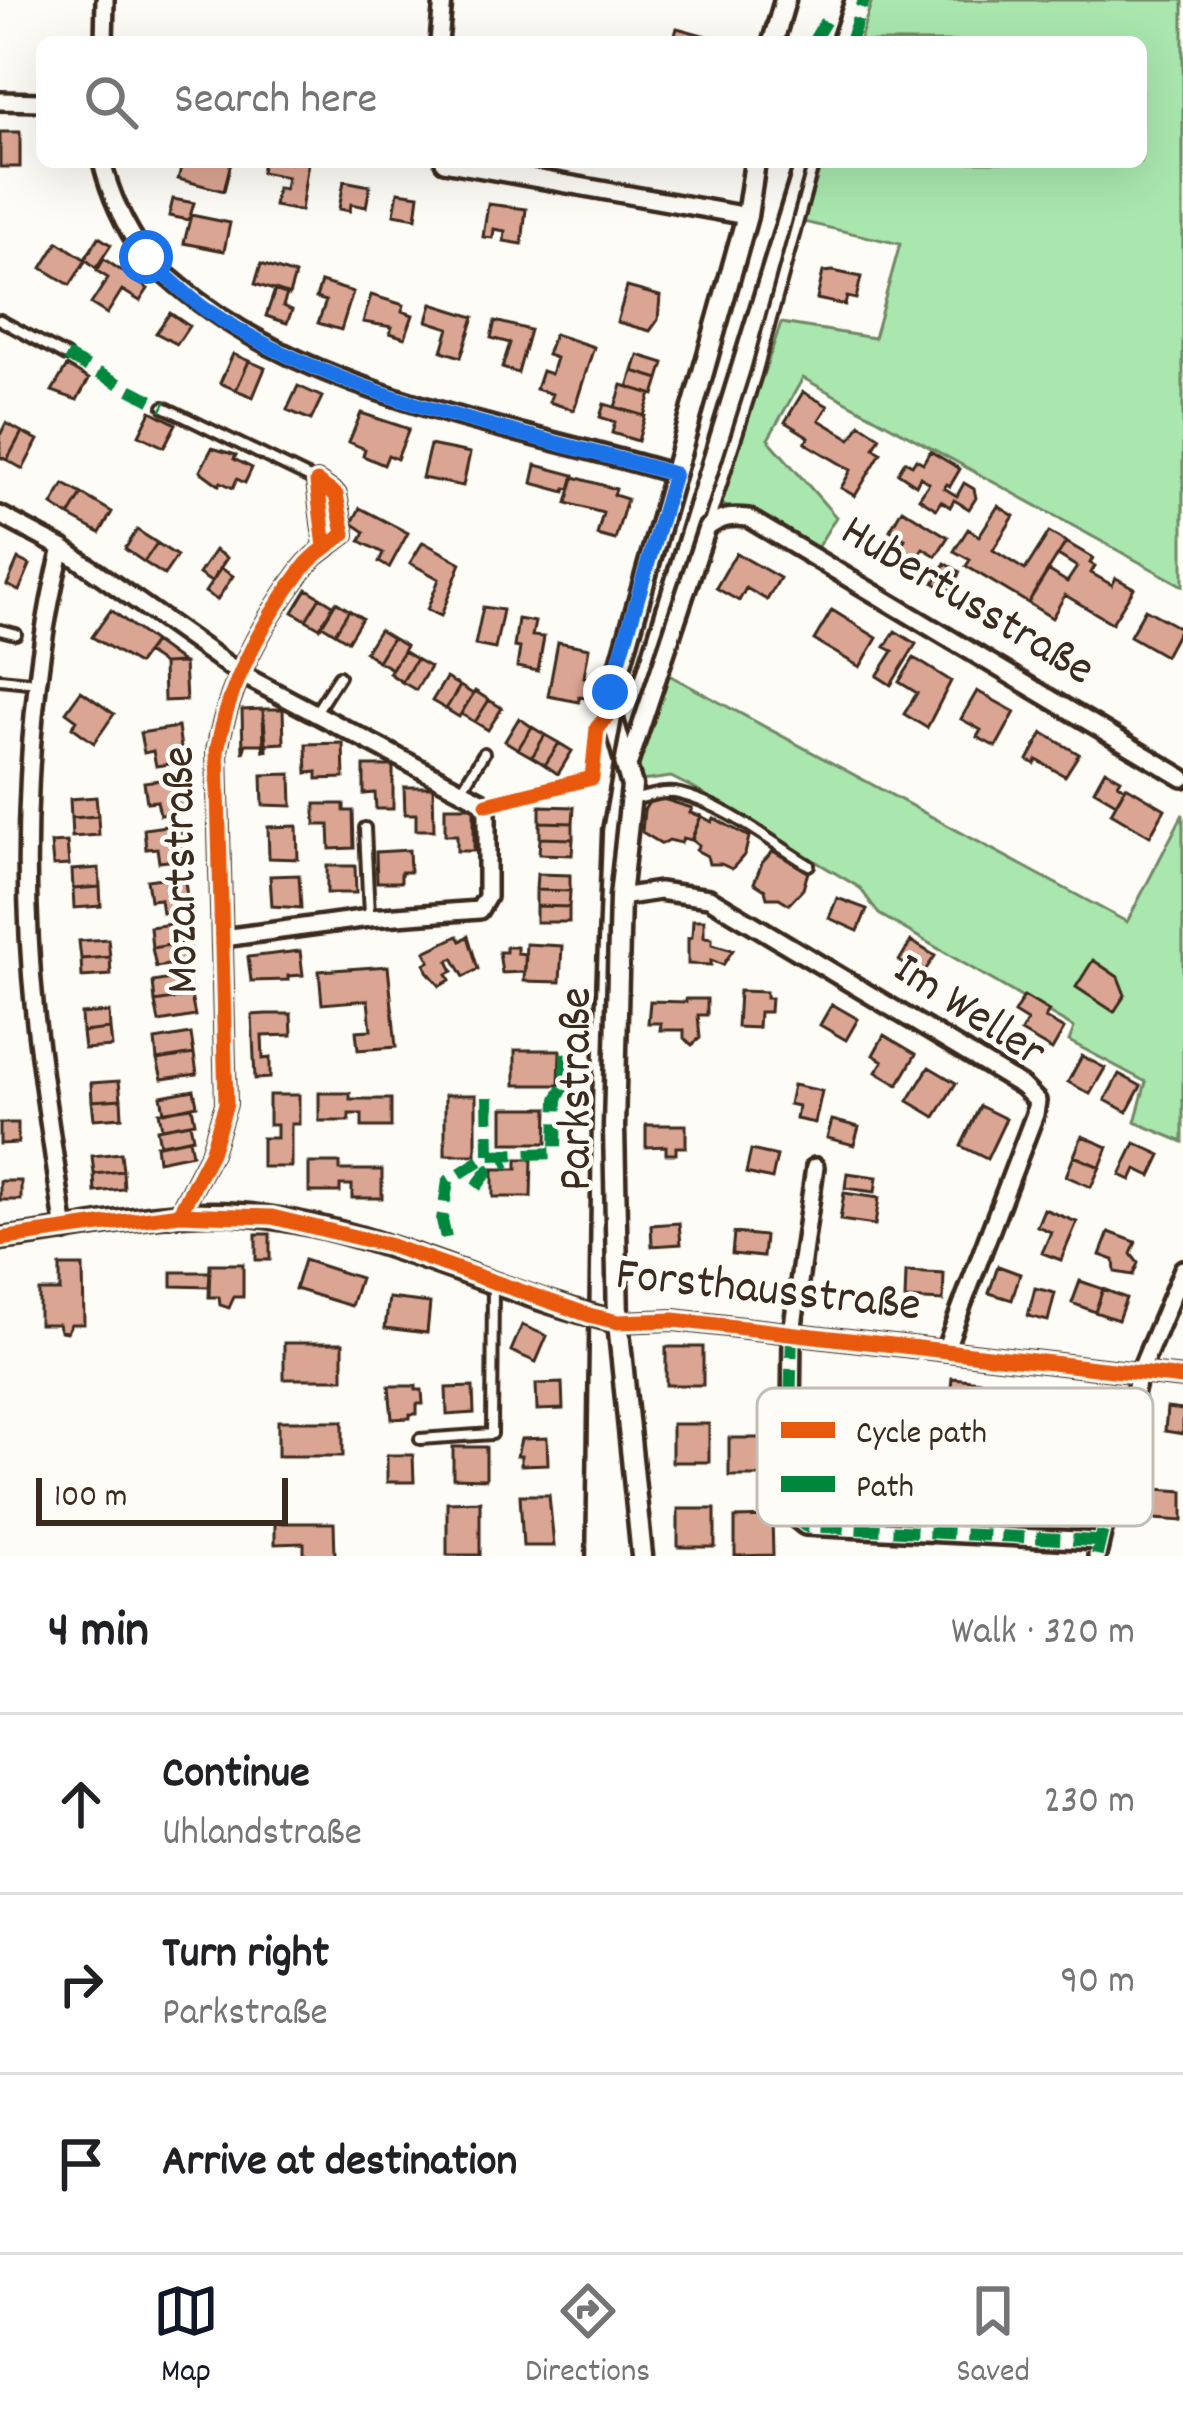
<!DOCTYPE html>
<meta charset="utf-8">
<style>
:root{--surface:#fff;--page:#f2f2f2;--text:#202124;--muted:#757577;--line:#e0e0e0;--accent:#111827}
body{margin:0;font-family:Dekko,sans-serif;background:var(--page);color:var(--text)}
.scale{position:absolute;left:36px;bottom:30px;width:252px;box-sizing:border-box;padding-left:12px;border:6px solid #3b2a1e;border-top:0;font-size:33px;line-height:42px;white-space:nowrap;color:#3b2a1e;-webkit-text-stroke:9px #fdfcf7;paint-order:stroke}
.stop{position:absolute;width:36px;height:36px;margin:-27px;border:9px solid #1a73e8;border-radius:50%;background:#fff}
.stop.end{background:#1a73e8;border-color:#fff;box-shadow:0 3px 12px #0008}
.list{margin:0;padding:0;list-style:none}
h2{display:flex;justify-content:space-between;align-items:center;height:156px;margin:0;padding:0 48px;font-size:51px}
h2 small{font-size:39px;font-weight:400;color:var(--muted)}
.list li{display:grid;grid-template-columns:78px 1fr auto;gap:36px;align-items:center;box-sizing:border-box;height:180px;padding:0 48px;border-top:3px solid var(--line)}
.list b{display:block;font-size:45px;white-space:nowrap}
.list p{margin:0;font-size:39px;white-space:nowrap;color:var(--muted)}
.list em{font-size:39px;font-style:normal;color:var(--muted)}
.icon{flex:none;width:66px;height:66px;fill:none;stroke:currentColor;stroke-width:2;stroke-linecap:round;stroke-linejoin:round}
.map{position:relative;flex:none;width:1183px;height:1556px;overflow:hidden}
.search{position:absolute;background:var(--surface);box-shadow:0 12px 48px #0002;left:36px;right:36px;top:36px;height:132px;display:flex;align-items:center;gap:30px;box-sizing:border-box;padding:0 42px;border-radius:18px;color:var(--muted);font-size:45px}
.sheet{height:696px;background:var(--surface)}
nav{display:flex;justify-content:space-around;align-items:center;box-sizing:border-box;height:168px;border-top:3px solid var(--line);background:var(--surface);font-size:33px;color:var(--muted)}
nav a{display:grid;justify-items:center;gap:6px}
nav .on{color:var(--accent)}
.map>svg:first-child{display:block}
.green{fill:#a9e7ae;stroke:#728866;stroke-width:3}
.building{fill:#dba593;stroke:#3b2a1e;stroke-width:3}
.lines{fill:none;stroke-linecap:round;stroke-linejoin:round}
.service-casing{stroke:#3b2a1e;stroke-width:16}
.minor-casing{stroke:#3b2a1e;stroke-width:24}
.tertiary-casing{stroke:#3b2a1e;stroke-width:27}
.service{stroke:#fdfcf7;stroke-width:8}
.minor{stroke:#fdfcf7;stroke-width:15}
.tertiary{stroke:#fdfcf7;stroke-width:18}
.rail{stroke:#3b2a1e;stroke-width:4.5}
.quiet{stroke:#00873e;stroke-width:12;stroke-dasharray:24 12;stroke-linecap:butt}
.cycleway-casing{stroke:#fdfcf7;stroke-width:22}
.cycleway{stroke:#e8590c;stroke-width:15}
.route{stroke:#1a73e8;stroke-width:15}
.labels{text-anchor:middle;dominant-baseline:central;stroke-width:9;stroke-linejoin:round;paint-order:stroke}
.street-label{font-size:48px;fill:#3b2a1e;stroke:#fdfcf7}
.key{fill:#fdfcf7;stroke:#c3bdb6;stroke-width:3}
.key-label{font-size:33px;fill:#3b2a1e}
</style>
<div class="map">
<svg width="1183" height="1556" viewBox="0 0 1183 1556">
<rect width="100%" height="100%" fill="#fdfcf7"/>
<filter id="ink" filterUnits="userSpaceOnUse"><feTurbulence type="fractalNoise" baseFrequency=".00833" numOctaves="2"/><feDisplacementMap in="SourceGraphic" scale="24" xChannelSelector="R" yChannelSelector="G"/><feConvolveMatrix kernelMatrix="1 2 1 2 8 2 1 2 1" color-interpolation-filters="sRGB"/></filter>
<g filter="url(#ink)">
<!-- green -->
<path class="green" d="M872,0h311v586l-380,-208 -35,61 68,78 -19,31 -98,-45 62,-180 93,15 26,-94 -97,-22 19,-60h319v-120h-282z
M667,674l460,248 56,-108v328l-48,-20 11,-40 -77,-41 5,-13 -195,-114 -19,-26 -167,-100 -22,-11 -30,4 -5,-26z"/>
<!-- building -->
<path class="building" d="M677,28l37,10 -1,4h-40z
M0,132h20v35h-20z
M183,162h48l-7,29 -46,-12z
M263,162h45l-7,49 -27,-5 3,-18 8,1 2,-12 -26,-5z
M344,181l26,5 -4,21 -15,-3 -1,7 -11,-2z
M398,192l21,3 -3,23 -22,-4z
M173,199l21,4 -5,17 -20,-4z
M488,204l38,5 -4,35 -18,-3 1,-10 -11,-2 -1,9 -10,-1z
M191,215l39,8 -6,28 -40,-8z
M99,237l12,8 -15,23 -11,-9z
M58,242l28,18 -16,25 -28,-17z
M104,259l44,30 -8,12 -18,-11 -15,24 -16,-10 17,-26 -11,-7z
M261,264l34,11 -6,20 -34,-11z
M833,271l28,6 -5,22 -9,-2 -2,8 -28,-6 6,-27z
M321,282l32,10 -12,38 -23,-7 8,-22 -10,-3z
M627,287l33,9 -2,24 -8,11 -33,-9z
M275,290l12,4 -4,12 9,4 -5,13 -21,-7z
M371,295l33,10 -2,6 11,4 -8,23 -15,-5 2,-6 -29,-5z
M432,304l42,13 -13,40 -19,-6 7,-23 -22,-7z
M170,313l19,13 -12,18 -21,-11z
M495,321l35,9 -12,43 -16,-5 8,-25 -19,-5z
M554,334l40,13 -20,63 -25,-8 3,-8 -16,-5 6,-18 9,3 5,-16 -9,-3z
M233,354l16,7 -13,29 -16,-7z
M638,355l26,8 -5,16 -26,-8z
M249,361l16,7 -12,29 -17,-7z
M67,366l22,13 -12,21 -25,-9z
M633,371l26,8 -5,16 -26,-8z
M622,385l29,9 -7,22 -29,-9z
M298,386l24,11 -11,23 -24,-10z
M803,392l25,14 -9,14 32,19 9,-15 20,13 -6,11 7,5 -26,43 -14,-8 10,-18 -46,-27 4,-6 -24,-15z
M604,404l41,12 -7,25 -26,-8 3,-11 -15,-5z
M151,411l25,13 -12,23 -25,-12z
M361,413l48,16 -12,30 -9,-4 -4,10 -21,-9 2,-7 -16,-7z
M6,423l16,9 -15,28 -7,-3v-22z
M22,432l16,8 -15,29 -16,-9z
M430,445l40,8 -7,33 -41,-8z
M212,448l24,7 -2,4 18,9 -7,15 -8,-4 -4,9 -12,-6 -2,3 -19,-14z
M930,451l30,18 -10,17 -3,-2 -3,4 13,8 7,-13 10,6 2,9 -7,11 -15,-9 -4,7 -9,-6 -5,8 -17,-11 10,-15 -9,-6 -4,8 -18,-12 7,-12 7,4 4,-6 7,4z
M536,465l38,10 -4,14 -4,-1 -1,4 -33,-9z
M574,477l42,12 -2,6 13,4 -12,41 -18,-5 6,-22 -36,-10z
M64,484l18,10 -13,22 -17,-11z
M82,494l30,18 -12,21 -31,-17z
M998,506l16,10 -21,34 32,20 24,-38 17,10 -38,61 -62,-37 4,-6 -16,-9 14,-22 11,7z
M360,508l48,25 -19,35 -10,-6 4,-9 -23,-12 5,-9 -13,-9z
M902,509l46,28 -12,19 -13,-8 -8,12 -16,-10 6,-11 -15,-9z
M137,530l20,13 -13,19 -19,-13z
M423,542l38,21 -20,53 -14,-6 12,-31 -29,-16z
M1066,542l27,16 -3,5 5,3 -4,7 21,12 4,-7 18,10 -22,35 -47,-28 -13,23 -24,-15 20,-33 19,12 10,-15 -19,-12z
M157,543l20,13 -13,19 -20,-13z
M215,550l12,8 -16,24 -12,-8z
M736,553l44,25 -13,22 -21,-12 -7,13 -23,-13z
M18,559l12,6 -11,26 -12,-6z
M945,563l15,9 -11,20 -15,-9z
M221,568l12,8 -16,24 -12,-8z
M307,589l13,8 -14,23 -13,-8z
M320,597l13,8 -13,23 -14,-8z
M336,602l13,8 -14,23 -13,-8z
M483,607l20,3 -8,39 -20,-4z
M1145,609l35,19 -15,28 -35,-20z
M111,610l43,32 -16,22 -46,-27z
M349,610l13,8 -14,23 -13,-8z
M832,610l45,28 -17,29 -46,-27z
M518,619l17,3 -3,14 12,1 -6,34 -21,-4 3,-19 -6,-1z
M379,630l13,8 -14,23 -13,-9z
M895,631l21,13 -25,41 -14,-9 16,-25 -8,-4z
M392,638l14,8 -14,23 -14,-8z
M154,642l29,21 -20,1 -17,-11z
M558,642l31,6 -5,29 13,3 -4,19 -14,-2v5l-31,-6z
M403,651l13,8 -14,23 -13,-9z
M914,658l37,23 -24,47 -23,-14 13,-21 -18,-11z
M416,659l14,8 -14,23 -14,-8z
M184,663l2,37 -22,1 -1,-37z
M446,678l14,8 -14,23 -14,-8z
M460,686l13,8 -14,23 -13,-8z
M81,691l33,23 -20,29 -22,-16 5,-7 -11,-8z
M475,691l14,9 -14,22 -14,-8z
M977,691l38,21 -19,35 -19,-10 4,-7 -20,-11z
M489,700l13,8 -14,22 -13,-8z
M263,709l1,43 -1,-8h-17l-3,9 -1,-43z
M263,709h20l1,34 -17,1v8z
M519,718l13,9 -14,22 -13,-8z
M178,727l5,35 -27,4 -3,-15 -9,2 -4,-20z
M532,727l13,8 -13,22 -14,-8z
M1043,733l36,21 -14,22 -28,-16 -2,4 -7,-4z
M545,735l14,8 -14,22 -13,-8z
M343,743l1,35 -27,1v-7l-10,1 -1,-29z
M559,743l13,8 -14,23 -13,-9z
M364,766h29v43h-17l-1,-16 -11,1z
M1105,770l16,9 -3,5 7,4 -9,15 -22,-13z
M291,774l1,32 -29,-1 -1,-30z
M182,777l5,35 -27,3 -3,-14 -10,1 -3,-20z
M1126,786l39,23 -15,27 -39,-23z
M404,787h29l1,43h-18v-16h-11z
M653,796l39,12 -2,5 11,3 -10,24 -8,-2 -2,5 -12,-3 -7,4 -20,-12 2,-22z
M96,797l2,19 -27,2 -1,-19z
M315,804h29v7h9l1,37 -24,1 -1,-24h-14z
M540,806l34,1 -1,16 -33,-1z
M445,807h29v44h-17v-16h-12z
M98,816l1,19 -27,2 -1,-19z
M701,816l11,6 2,-4 35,19 -4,17 -13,15 -11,-5h-12l-2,-8 -11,-6 3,-5 -7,-5z
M540,822l33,1v16l-33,-1z
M181,824l4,35 -26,3 -2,-14 -11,1 -2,-20z
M297,826l1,33 -29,-1 -1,-31z
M540,838l33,1 -1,16 -33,-1z
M67,842l2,23 -16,1 -2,-23z
M409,850l1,22h-9v10h-24l-1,-30z
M773,851l35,21 -5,17 -14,15 -10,-6h-12l-2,-8 -11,-7 8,-20z
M327,866h28l1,27h-29z
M99,868l1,19 -27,2 -1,-19z
M537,874l33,1v16l-34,-1z
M184,875l5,35 -27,3 -2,-14 -10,1 -3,-20z
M299,875l2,33 -29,-2 -2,-30z
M100,887l1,19 -27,2 -1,-19z
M536,890l34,1 -1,16 -33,-1z
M837,898l30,11 -9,22 -29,-13z
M536,906l33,1v15h-33z
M693,920h11v17l8,1v6l21,6 -10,15 -12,-5v5l-23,-1v-26l4,-1z
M185,922l3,20 -36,6 -2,-21z
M458,936l3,5 7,-5 10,33 -14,8 -11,-19 -5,3 5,10 -6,3 3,6 -10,6 -13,-15 -2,-7 5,-3 -5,-9z
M108,939l2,18 -29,2 -2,-18z
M911,941l24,15 -13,19 -23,-14z
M188,942l4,19 -36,6 -4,-19z
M526,944l36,2 -2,36 -36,-1z
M506,947h11v6l9,1 -1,18 -23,1 -3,-21h7z
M300,951l3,24 -15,1v4l-37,1 -3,-24z
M110,957l1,18 -29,2 -1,-18z
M1093,960l25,17 7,18 -11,17 -38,-25z
M388,966l8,81 -38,3 -2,-19 15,-1 -3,-30 -46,4 -3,-33z
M188,976l3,20 -36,6 -2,-20z
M739,991l27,1v6h5l-1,14h-11l-1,16 -21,-1z
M191,996l4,20 -36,6 -4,-20z
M1024,996l25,15 -4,7 19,11 -12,21 -31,-18 6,-11 -13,-8z
M686,999h21v16h-9l2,23 -8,7 -8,-7v-8h-24l1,-7h-13l2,-22 36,1z
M832,1004l26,15 -12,21 -26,-15z
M109,1012l1,17 -28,3 -1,-18z
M266,1014h25l1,21 -30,1 1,23 7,-1v20l-15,1 -3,-64z
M110,1029l2,18 -28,2 -2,-17z
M191,1034l3,20 -37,6 -2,-20z
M884,1035l32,19 -18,31 -22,-13 7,-11 -10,-6z
M515,1050h45l-1,35h-44z
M194,1054l3,20 -35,5 -5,-19z
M1082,1056l23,12 -15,26 -22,-12z
M929,1067l27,16 -21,34 -27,-16z
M1119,1074l22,12 -14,26 -22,-12z
M119,1081l2,18 -29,2 -1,-18z
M793,1085l29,6 -7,32 -19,-4 2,-13 -9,-2z
M194,1090l3,15 -33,7 -3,-16z
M319,1093h31v6h41v28h-29v-13h-13v7h-30z
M269,1095h30v29h-8v43h-29v-29h15v-13h-8z
M445,1095h31v60h-31z
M121,1099l1,18 -28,2 -2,-18z
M980,1106l26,13 -19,40 -26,-13z
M192,1107l3,15 -33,6 -3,-16z
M503,1108h45l-1,35h-44z
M832,1120l27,7 -5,18 -27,-7z
M0,1123h18v20l-18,1z
M190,1123l3,15 -33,7 -3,-16z
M646,1125h40v22h-10v7h-10v-8l-20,1z
M1082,1136l26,11 -8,20 -26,-11z
M189,1139l3,15 -34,7 -2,-16z
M1135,1143l26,12 -10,21 -15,-7 -5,11 -11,-5z
M751,1150l26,6 -5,23 -26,-6z
M121,1153l2,18 -29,3 -2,-18z
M1074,1156l26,11 -9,20 -25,-11z
M517,1159h15l-1,38h-38v-28h24z
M309,1163h31v7h42v28h-30v-13h-12v7h-31z
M123,1171l1,18 -29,3 -1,-18z
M847,1173l30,4 -2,15 -30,-4z
M0,1181h21v19h-21z
M844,1193l35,5 -4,27 -35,-5z
M1044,1209l33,13 -16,38 -19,-7 9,-21 -14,-6z
M679,1223l2,21 -29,2 -1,-21z
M1109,1232l27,10 -5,12 7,9 -5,12 -18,-3 -1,-12 -14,-5z
M734,1233l31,3 -2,21 -31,-3z
M256,1234h14v26h-14z
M304,1260l56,18 -9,28 -56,-17z
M210,1264h33v33h-9l-5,11 -9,-3 -1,-8h-10z
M60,1266h23l1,58h-13l-4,8 -7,-1 -2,-7h-19v-33h21z
M998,1266l22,8 -8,26 -23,-7z
M172,1272h38l-1,15 -37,-1z
M906,1272l38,2 -1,27 -38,-2z
M1080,1281l23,8 -8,23 -23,-9z
M1035,1288l20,5 -7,28 -20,-5z
M1103,1289l23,9 -8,22 -23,-8z
M389,1298l41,5 -3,30 -42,-5z
M522,1325l25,11 -11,26 -25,-11z
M284,1343h59v36h-59z
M666,1347h37v38h-37z
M952,1378l30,3 -3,29 -30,-3z
M562,1383l1,26 -26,1 -1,-26z
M389,1386h27v4h6l1,14h-6v10h-7v4l-18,1z
M473,1387l1,26 -27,2 -1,-27z
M1010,1387l34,3 -2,25 -34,-3z
M1167,1408l16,2v24l-18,-3z
M278,1421h65v35h-65z
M672,1424h37v38h-37z
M547,1438l1,26 -27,1v-9h-4l4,-17z
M729,1438h37v38h-37z
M453,1447h33v32l-33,-1z
M387,1455h26l1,27h-27z
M1156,1489l27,2v30l-29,-2z
M520,1495h29l5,51h-31z
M480,1501v54h-33v-53z
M678,1509h37v38h-37z
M772,1517l1,38 -38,1v-38z
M275,1523h59l1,33h-31v-13l-29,1z"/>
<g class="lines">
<defs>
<path id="service" d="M0,320l66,36
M164,407l152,74
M709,523l47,-149 58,-212
M0,630l16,4
M0,679l38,4
M316,712l23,-36
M462,789l22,-36
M632,800c16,-3 31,-10 48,-6 46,11 89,47 129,71
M365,828l4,88
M420,1439l72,-5 1,-152"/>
<path id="minor" d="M104,42l1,-42
M439,42l4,-42
M0,101l42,1
M102,162c8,32 23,65 42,92 8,12 23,21 34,31 132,113 334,140 496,189
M444,162l303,54
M0,515l62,33 177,125 248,131v93l-8,13 -110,8 -146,20
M62,548c-36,141 -42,322 -27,466 8,73 20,146 30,218
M628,766l79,-238c14,-11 24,-12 41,-10l435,260
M620,897l39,-6 50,7 313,188 15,15 -2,13 -90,236
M815,1167l-23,166 -2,181 15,12 293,15
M179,1214l32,-61 15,-49 -9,-353c11,-65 44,-127 84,-180 11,-16 28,-25 43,-37l-8,-39 -19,-13 8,65
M618,1322l56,-2 509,58
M1097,1556l42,-182 44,-105"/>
<path id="tertiary" d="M773,42l12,-42
M0,1239c78,-8 159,-31 238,-25 133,10 252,78 380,108
M642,1556l-24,-234 -4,-195 6,-230 12,-111 -23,-80 138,-490 8,-54"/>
</defs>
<!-- service casing -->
<use href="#service" class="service-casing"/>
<!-- minor casing -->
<use href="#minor" class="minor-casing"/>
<!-- tertiary casing -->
<use href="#tertiary" class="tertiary-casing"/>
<!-- service -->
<use href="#service" class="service"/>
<!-- minor -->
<use href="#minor" class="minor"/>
<!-- tertiary -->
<use href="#tertiary" class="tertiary"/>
<!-- rail -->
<path class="rail" d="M830,42l14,-42
M586,1556l6,-458 10,-269 21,-115 171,-552"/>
<!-- quiet -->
<path class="quiet" d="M813,42l15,-25
M850,42l14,-42
M66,356l98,51
M488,1097l1,58
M476,1187l13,-17 19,-9
M446,1238l-4,-18 6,-39 41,-26 67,-2 1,-54 9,-16v-37
M792,1333l-4,167 2,14 15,12 293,15
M1097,1555l42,-181"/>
<defs>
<path id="cycleway" d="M487,804l105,-26 5,-50 13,-15
M179,1214l32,-61 15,-49 -9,-353c11,-65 44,-127 84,-180 11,-16 28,-25 43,-37l-8,-39 -19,-13 8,65
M0,1239l179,-25 93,3 116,28 201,70 29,7 56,-2 509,58"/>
</defs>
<!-- cycleway casing -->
<use href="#cycleway" class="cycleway-casing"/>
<!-- cycleway -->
<use href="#cycleway" class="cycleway"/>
</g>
</g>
<g class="lines" filter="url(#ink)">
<!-- route -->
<path class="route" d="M146,257c20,18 40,39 62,54 138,91 311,119 466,163l-64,218"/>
</g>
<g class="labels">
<!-- street labels -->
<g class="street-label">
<text transform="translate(966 603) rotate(31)">Hubertusstraße</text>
<text transform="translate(184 870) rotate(-91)">Mozartstraße</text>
<text transform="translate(968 1013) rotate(33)">Im Weller</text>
<text transform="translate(579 1089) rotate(-90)">Parkstraße</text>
<text transform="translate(768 1293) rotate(6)">Forsthausstraße</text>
</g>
</g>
<!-- legend -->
<rect x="757" y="1388" width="396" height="138" rx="18" class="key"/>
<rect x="781" y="1422" width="54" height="16" fill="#e8590c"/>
<rect x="781" y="1476" width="54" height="16" fill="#00873e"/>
<g class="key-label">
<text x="856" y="1442">Cycle path</text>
<text x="856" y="1496">Path</text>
</g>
</svg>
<div class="scale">100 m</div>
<div class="stop" style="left:146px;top:257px"></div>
<div class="stop end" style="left:610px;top:692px"></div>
<div class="search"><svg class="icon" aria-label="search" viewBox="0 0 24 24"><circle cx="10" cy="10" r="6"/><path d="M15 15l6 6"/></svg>Search here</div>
</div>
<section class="sheet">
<h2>4 min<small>Walk · 320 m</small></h2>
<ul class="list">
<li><svg class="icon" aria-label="ahead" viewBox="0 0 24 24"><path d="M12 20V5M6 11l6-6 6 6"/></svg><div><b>Continue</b><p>Uhlandstraße</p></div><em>230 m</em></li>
<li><svg class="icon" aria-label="right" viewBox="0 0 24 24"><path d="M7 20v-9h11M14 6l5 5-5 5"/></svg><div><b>Turn right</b><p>Parkstraße</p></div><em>90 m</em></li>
<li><svg class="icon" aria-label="arrive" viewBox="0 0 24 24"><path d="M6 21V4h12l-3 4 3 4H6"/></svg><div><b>Arrive at destination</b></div></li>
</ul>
</section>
<nav>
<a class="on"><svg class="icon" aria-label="map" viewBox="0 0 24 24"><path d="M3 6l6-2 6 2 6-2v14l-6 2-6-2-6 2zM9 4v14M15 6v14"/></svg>Map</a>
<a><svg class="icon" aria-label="directions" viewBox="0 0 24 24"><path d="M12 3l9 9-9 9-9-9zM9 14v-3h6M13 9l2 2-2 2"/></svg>Directions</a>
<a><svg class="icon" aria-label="saved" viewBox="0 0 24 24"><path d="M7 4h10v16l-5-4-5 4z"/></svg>Saved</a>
</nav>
